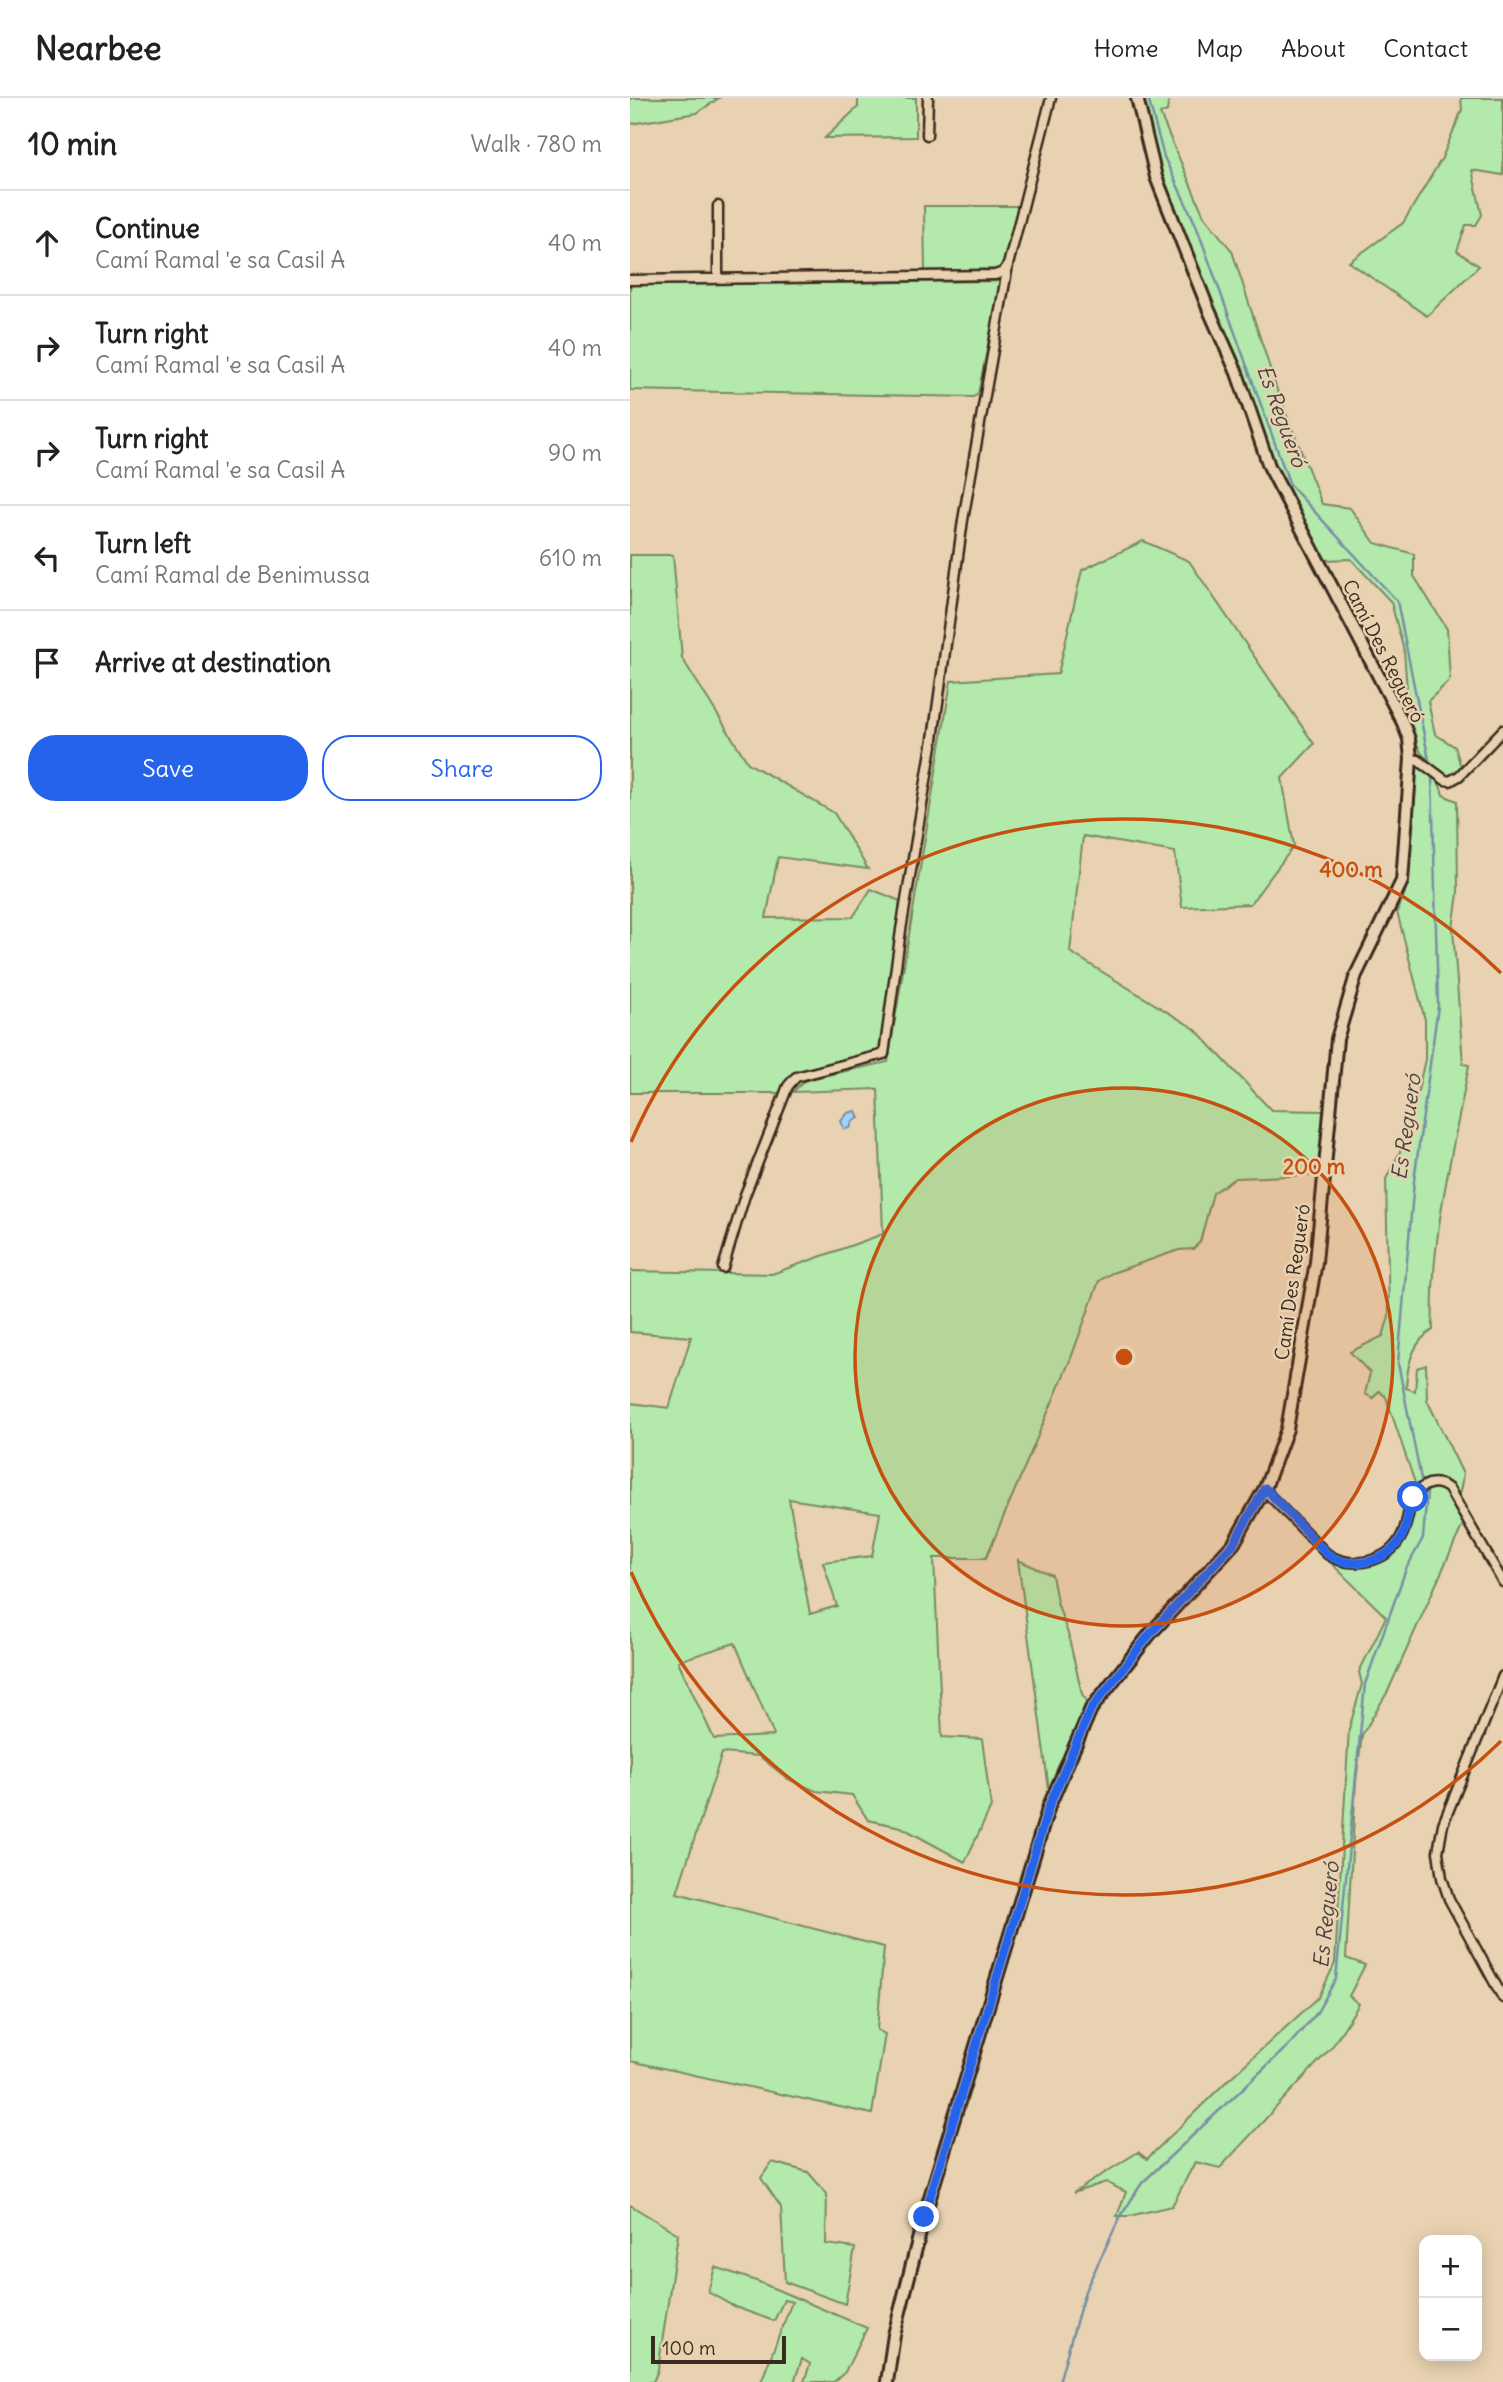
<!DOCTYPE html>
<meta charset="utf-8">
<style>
:root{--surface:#fff;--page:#f2f2f2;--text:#222;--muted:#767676;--line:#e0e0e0;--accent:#2563eb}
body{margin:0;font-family:Delius,sans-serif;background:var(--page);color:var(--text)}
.controls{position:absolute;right:21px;bottom:21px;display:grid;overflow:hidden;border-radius:14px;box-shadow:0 4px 18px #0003}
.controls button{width:63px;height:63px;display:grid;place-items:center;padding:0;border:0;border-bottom:2px solid var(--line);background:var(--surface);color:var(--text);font:35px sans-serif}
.scale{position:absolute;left:21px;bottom:18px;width:135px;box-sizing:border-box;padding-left:7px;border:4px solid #3b2a1e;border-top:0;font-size:19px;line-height:24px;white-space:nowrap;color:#3b2a1e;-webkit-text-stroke:5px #e8d2b1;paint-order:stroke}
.stop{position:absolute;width:21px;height:21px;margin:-16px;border:5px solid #2563eb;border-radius:50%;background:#fff}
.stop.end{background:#2563eb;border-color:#fff;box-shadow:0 2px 7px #0008}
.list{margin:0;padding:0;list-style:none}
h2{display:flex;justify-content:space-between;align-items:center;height:91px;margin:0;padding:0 28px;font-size:30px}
h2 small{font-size:23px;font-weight:400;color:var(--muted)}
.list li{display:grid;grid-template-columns:46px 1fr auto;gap:21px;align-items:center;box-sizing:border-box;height:105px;padding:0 28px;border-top:2px solid var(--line)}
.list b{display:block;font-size:26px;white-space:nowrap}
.list p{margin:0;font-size:23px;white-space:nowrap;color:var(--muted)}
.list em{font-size:23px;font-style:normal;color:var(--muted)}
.actions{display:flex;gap:14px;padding:21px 28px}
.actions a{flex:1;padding:16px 0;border:2px solid var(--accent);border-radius:28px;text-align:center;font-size:24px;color:var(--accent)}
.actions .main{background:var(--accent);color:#fff}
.icon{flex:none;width:38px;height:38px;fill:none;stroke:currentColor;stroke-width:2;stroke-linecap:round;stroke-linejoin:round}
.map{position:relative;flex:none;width:873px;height:2284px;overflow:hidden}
header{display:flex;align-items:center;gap:42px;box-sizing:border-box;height:98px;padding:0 35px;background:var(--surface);border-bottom:2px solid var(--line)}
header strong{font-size:33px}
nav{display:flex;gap:38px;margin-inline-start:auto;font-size:24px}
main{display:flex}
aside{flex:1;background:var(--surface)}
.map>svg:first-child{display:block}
.green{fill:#b3e9ab;stroke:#778a64;stroke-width:2;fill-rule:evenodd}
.water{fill:#a1d3fe;stroke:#788fa4;stroke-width:2}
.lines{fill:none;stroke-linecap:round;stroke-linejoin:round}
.stream{stroke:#788fa4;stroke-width:2.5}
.minor-casing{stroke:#3b2a1e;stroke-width:13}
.tertiary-casing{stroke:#3b2a1e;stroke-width:16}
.minor{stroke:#e8d2b1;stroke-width:8}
.tertiary{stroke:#e8d2b1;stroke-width:10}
.route{stroke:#2563eb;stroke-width:9}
.ring{fill:none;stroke:#c55010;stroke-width:3.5}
.labels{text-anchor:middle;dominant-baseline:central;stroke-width:5;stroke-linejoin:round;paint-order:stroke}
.street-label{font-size:19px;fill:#3b2a1e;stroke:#e8d2b1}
.water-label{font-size:21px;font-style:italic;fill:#4a4340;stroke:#e8d2b1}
.centre{fill:#c55010;stroke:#e8d2b1;stroke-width:3.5}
.ring-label{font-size:21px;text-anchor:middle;font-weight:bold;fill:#c55010;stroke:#e8d2b1;stroke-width:5;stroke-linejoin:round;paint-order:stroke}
</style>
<header>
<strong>Nearbee</strong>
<nav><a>Home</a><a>Map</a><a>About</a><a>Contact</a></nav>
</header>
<main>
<aside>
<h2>10 min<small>Walk · 780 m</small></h2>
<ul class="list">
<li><svg class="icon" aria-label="ahead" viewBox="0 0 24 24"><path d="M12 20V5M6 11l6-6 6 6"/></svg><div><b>Continue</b><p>Camí Ramal 'e sa Casil A</p></div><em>40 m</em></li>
<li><svg class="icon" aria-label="right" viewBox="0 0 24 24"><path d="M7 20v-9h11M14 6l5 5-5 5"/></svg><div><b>Turn right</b><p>Camí Ramal 'e sa Casil A</p></div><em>40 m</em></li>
<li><svg class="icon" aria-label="right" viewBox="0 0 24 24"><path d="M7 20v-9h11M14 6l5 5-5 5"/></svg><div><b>Turn right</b><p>Camí Ramal 'e sa Casil A</p></div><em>90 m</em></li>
<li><svg class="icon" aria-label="left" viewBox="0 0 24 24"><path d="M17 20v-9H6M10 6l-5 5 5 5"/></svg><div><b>Turn left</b><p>Camí Ramal de Benimussa</p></div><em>610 m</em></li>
<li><svg class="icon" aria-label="arrive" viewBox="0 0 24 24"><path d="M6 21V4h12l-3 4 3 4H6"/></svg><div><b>Arrive at destination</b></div></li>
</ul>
<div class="actions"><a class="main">Save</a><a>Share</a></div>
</aside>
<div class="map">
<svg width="873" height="2284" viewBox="0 0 873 2284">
<rect width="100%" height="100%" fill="#e8d2b1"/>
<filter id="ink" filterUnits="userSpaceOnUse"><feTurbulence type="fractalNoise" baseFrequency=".0143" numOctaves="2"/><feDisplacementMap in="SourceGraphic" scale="14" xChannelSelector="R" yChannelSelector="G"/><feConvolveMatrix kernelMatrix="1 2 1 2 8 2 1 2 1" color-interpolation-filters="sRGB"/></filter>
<g filter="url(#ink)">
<!-- green -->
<path class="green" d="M0,0h89l-22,15 -67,11z
M228,0h58v39l-91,1 33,-31z
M509,0h30l-2,13 -7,3 44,102 28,35 46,142 44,111 28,4 25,35 39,11v22l33,53 3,51 -22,21 7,33 20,13 6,20 -9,8h-8l-23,-22 -11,-25 -6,-77 -13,-49 -40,-43 -28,1 -44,-79 -19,-53 -15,-48 -53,-124 -40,-109z
M831,0h42v77l-31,-5 10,45 -6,10h-10l-9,26 22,15 -52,50 -78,-54 54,-39 39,-65 20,-48z
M294,108h94l-16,63 -77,2z
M371,183l-23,113 -5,3 -343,-7v-105z
M513,443l46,20 125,183 -32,34 12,68 -44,58 -68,3 -7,-55 -92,-16 -13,116 125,77 76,81 52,1 -3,64 -85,3 -22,15 -13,49 -7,7 -14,1 -67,23 -13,8 -28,77 -85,200h-52l8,179 40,2 9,68 -26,55 -64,-35 -33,-7 -16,-25 -36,-4 -28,-12 -29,-23 -37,-3 -45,140 207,54 -7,83 8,4 -13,80 -242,-53v-658l39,5 22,-71 -61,-5v-61l142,3 111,-40 -5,-145 -85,3 12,-12 83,-18 63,-381 107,-7 24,-104zM159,1401l91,14 -8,43 -49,6 14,44 -27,8zM105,1545l39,92 -1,1 -59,3 -36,-78z
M0,457h43l9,103 66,105 86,50 34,56 -90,-12 -12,61 87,-1 18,-28 29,12 -16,143 -9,10 -84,20 -11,19h-150z
M786,669c15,5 24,13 27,28l14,6 1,93 -5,34 10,136 6,1c-16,87 -40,176 -36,265 -20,11 -26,36 -27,58l9,3 2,-23 9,-3 1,35 36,74 -3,19c-19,-16 -21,-13 -44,-7l-30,-89 -7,-6 -6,7 -8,-4 5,-21 -20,-21 33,-16 6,-20 -3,-137 22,-43 17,-77v-39l-28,-108 8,-19z
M804,1389c17,4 23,21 30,35l-76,169 -26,44 -6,46 -10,177 19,7 -16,31 10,8 -27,43 -112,121 -25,-6 -23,44 -43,10h-12l9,-24 -20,-10 -33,11 65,-41 9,7 81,-79 91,-83 16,-34 14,-234 13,-45 -3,-12 27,-55 -53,-52c25,-1 60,1 73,-27 6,-12 8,-28 13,-42z
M388,1462l34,15 5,27 11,32 14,60 5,7 -38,89z
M142,2064l36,10 19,22 -1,50 29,4 -10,56 -60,-22 -4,-75 -20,-29z
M0,2107l48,29 -20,136 -5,12h-23z
M85,2169l44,15 108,46 -22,44 -11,10h-30l6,-18 -8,-5 -8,23h-33l31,-80 -8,-2 -10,21 -39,-14 -27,-15z"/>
<!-- water -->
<path class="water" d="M226,1013l3,7 -6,3 -3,7 -6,1 -3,-8 7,-8z"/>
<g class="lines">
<!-- stream -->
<path class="stream" d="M518,0l16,59 32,68 94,260 107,116 32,159
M791,1381l-23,-116 16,-182 24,-175 -6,-230
M429,2284l26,-91 34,-72 23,-36 147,-138 27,-31 20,-35 29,-295 41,-115 17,-31 4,-45"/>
<defs>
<path id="minor" d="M297,37l1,-37
M88,179v-71
M0,182l365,-5 8,-3 5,-7 43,-167
M781,661l7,1 27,20 5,1 9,-5 44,-46
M93,1170l22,-73 43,-109 8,-9 88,-23 17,-124 32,-191 30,-219 45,-255
M635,1390l5,8 57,58c24,16 62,9 75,-19 9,-18 4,-43 27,-51 8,-2 14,0 20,5l54,93
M873,1578l-60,148 -5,28 4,26 7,21 54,99"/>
<path id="tertiary" d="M257,2284l7,-47 30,-118 125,-411 42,-97 59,-75 84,-91 31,-55 22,-59 29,-167 21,-223 19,-64 46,-94 9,-122 -2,-20 -6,-16 -134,-257 -32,-93 -29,-65 -52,-131 -19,-79"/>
</defs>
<!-- minor casing -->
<use href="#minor" class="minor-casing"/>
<!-- tertiary casing -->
<use href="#tertiary" class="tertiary-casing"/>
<!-- minor -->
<use href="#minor" class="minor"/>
<!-- tertiary -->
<use href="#tertiary" class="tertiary"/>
</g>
</g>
<g class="lines" filter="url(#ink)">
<!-- route -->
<path class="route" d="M294,2119l125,-411 42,-97 59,-75 84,-91 31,-55 62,66c24,17 63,9 76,-20 5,-11 5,-25 10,-37"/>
</g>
<!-- distance rings -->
<circle cx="494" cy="1259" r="269" fill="#c55010" fill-opacity=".12"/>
<g class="ring">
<circle cx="494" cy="1259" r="269"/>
<path d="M871 1643A538 538 0 0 1 1 1474M1 1044A538 538 0 0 1 871 875"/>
</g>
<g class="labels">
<!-- street labels -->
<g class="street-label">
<text transform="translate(754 553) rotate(63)">Camí Des Regueró</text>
<text transform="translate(662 1184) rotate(-82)">Camí Des Regueró</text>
</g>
<!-- water labels -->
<g class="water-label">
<text transform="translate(652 318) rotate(70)">Es Regueró</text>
<text transform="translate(776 1029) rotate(-82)">Es Regueró</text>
<text transform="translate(696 1817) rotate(-84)">Es Regueró</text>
</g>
</g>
<circle cx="494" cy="1259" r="10" class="centre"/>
<g class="ring-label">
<text x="721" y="779">400 m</text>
<text x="684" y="1076">200 m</text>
</g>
</svg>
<div class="controls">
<button>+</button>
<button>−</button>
</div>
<div class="scale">100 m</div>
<div class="stop" style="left:783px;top:1399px"></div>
<div class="stop end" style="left:294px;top:2119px"></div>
</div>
</main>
